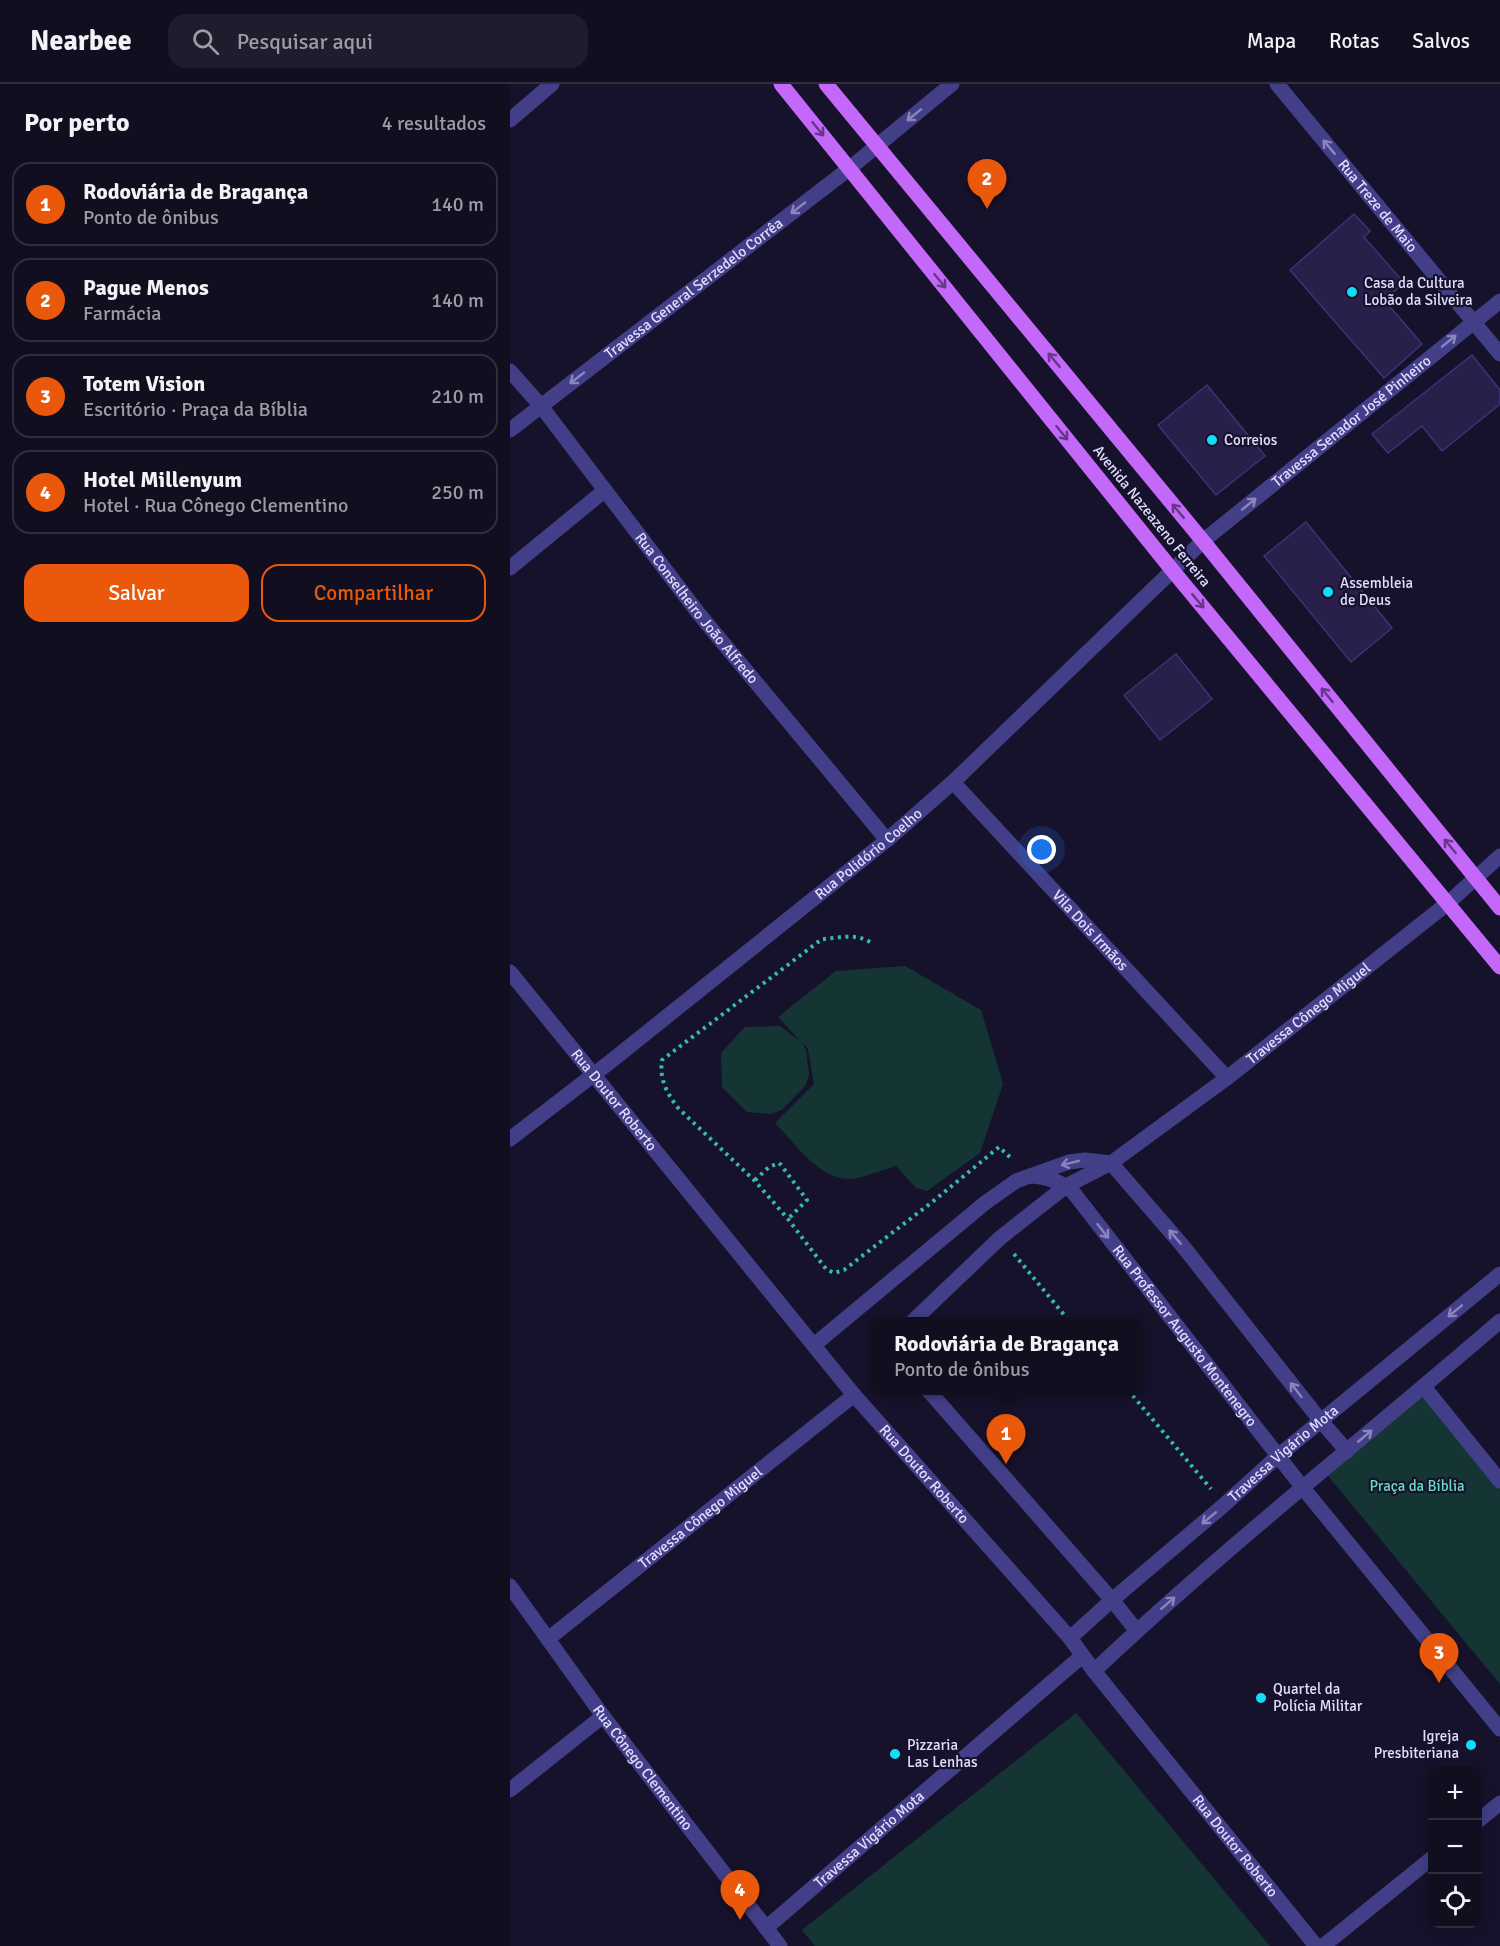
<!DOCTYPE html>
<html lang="pt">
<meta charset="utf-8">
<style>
:root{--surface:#110e20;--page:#1e1c2d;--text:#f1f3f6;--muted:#9c9ca5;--line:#302e3e;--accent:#ea580c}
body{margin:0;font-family:Signika,sans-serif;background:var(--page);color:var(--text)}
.controls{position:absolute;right:18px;bottom:18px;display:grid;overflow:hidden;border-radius:12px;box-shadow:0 3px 15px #0003}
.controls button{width:54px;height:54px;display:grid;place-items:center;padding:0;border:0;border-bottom:2px solid var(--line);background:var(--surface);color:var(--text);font:30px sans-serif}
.you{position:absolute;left:532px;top:766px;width:21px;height:21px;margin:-15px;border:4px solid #fff;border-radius:50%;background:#1a73e8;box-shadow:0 0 0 9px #1a73e833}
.badge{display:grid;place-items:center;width:39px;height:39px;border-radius:50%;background:var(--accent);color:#fff;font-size:20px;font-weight:700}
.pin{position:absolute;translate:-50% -50px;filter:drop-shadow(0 2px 3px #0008)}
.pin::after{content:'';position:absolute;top:32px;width:21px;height:18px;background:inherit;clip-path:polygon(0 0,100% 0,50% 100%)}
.popup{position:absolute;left:360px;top:1233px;width:273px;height:78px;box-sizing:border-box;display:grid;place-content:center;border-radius:12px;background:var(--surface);filter:drop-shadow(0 2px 4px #0005);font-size:20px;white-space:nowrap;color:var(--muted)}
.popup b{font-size:22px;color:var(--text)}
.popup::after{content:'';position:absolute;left:50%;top:100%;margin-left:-12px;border:12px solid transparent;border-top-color:var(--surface)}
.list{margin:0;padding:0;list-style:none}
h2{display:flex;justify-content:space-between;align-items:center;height:78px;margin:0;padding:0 24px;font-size:26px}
h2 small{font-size:20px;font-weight:400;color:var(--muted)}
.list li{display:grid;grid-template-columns:39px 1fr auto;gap:18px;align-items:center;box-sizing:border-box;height:84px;margin:0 12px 12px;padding:0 12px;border:2px solid var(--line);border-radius:18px}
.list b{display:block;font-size:22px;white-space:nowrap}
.list p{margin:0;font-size:20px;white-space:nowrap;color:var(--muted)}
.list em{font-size:20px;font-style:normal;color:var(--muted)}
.actions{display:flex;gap:12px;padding:18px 24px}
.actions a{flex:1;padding:14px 0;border:2px solid var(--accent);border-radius:18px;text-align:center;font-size:21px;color:var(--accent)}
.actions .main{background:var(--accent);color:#fff}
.icon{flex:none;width:33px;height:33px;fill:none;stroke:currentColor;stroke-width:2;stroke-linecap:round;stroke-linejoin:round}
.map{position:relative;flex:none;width:990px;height:1862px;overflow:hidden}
header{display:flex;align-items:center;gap:36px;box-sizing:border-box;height:84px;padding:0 30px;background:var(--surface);border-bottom:2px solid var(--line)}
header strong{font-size:28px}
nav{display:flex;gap:33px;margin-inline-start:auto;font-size:21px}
.search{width:420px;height:54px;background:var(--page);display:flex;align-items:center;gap:15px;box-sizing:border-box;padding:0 21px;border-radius:18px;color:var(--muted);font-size:22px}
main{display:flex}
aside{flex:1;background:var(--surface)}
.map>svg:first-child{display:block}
.green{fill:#153534}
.building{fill:#281f4b;stroke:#403276;stroke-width:1.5}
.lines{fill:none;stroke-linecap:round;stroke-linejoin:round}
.path{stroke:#35b9b2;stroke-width:4;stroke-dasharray:3 4.5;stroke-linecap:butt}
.minor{stroke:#423f88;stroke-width:15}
.major{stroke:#c468fa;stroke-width:15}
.oneway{stroke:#8a86bd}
.oneway2{stroke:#653988}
.poi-dot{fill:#10def7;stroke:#17122b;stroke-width:2}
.labels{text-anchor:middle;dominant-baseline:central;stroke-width:4.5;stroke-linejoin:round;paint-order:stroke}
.street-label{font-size:15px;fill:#e1ddfe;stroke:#17122b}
.poi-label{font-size:15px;fill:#e1ddfe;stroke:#17122b;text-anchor:start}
.park-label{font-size:15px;fill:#6addc1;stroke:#17122b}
</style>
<header>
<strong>Nearbee</strong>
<div class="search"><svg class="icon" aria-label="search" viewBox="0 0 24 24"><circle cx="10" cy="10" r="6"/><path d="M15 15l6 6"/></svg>Pesquisar aqui</div>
<nav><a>Mapa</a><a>Rotas</a><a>Salvos</a></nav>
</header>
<main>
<aside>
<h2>Por perto<small>4 resultados</small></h2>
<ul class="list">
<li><span class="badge">1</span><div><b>Rodoviária de Bragança</b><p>Ponto de ônibus</p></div><em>140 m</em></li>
<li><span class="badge">2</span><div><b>Pague Menos</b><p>Farmácia</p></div><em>140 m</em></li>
<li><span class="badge">3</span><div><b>Totem Vision</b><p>Escritório · Praça da Bíblia</p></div><em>210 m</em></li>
<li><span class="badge">4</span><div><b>Hotel Millenyum</b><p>Hotel · Rua Cônego Clementino</p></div><em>250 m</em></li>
</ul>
<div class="actions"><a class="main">Salvar</a><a>Compartilhar</a></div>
</aside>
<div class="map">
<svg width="990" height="1862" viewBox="0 0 990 1862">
<rect width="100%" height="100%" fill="#17122b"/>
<!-- green -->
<path class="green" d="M395,882l76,44 22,74 -23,69 -53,38 -11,-3 -20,-22c-12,3 -33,12 -45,13 -32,1 -56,-36 -76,-56l39,-39 -6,-35 -6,-7 4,8 3,24 -3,11 -24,25 -12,4 -23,-2 -25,-25 -1,-34 24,-26 35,-1 21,16 -23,-25 58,-46z
M911,1307l79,97v196l-176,-213z
M566,1629l194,233h-455l-13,-16z"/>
<!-- building -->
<path class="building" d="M844,130l16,17 -6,6 40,46 -20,17 38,44 -38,34 -94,-108z
M962,271l28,35v14l-58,47 -20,-25 -34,27 -16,-19z
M697,301l58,71 -49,39 -58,-70z
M796,438l86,106 -41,34 -87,-106z
M666,570l36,45 -52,41 -36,-45z"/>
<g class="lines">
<!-- path -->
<path class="path" d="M360,858c-15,-9 -32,-4 -48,-3l-160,121c-3,19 5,34 17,49l76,72 33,38 38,50 8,4 10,-3 92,-71 63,-52 14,13
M245,1096l14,-13 10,-4 2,2 26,35 -19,19
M504,1170l56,68
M618,1306l83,99"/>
<!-- minor -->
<g class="minor">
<path id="s1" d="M767,0l223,270"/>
<path d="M0,36l42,-36"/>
<path id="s2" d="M0,287l31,35 158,208 188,226"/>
<path id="s3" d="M0,346l340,-262 102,-84"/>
<path d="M0,484l94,-77"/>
<path id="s4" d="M443,698l274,296"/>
<path id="s5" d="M0,888l344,423 216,243 24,33 222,275"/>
<path id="s6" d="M0,1055l100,-77 277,-222 66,-58 250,-241 297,-240"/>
<path id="s7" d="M521,1092c16,1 30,5 42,16l230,296 197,241"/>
<path id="s8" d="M402,1238l88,-84 66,-52 45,-23 116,-85 221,-175 52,-47"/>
<path d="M304,1261l171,-142 31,-22 53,-19 16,-2 26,3 71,82 138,175 27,31"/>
<path d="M914,1303l76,94"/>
<path d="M418,1306l184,210 25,31"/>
<path id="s9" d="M0,1502l93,130 177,230"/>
<path id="s10" d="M560,1554l42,-38 112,-95 54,-49 222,-182"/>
<path id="s11" d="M38,1555l306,-244"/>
<path d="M584,1587c130,-123 271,-233 406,-350"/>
<path d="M0,1706l93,-74"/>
<path d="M968,1737l22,-18"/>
<path id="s12" d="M256,1844l316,-272"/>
<path d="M813,1862l109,-88"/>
</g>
<!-- major -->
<path class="major" d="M271,0l392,487 327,396
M316,0l377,457 297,367"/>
</g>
<!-- one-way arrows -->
<defs><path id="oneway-shaft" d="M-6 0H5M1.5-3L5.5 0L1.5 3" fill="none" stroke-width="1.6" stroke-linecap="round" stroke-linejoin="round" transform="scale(1.5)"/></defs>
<g class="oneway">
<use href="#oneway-shaft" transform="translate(404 31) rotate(141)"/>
<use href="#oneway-shaft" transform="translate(819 63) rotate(-130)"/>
<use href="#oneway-shaft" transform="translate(288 124) rotate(142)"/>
<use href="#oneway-shaft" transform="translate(939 257) rotate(-39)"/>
<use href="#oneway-shaft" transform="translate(67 294) rotate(142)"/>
<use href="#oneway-shaft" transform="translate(739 420) rotate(-39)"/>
<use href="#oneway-shaft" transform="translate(560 1079) rotate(166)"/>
<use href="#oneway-shaft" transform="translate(593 1147) rotate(52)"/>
<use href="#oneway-shaft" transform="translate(665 1153) rotate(-131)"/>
<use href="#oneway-shaft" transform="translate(945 1227) rotate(141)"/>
<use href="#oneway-shaft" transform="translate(786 1306) rotate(-128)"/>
<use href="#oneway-shaft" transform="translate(855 1352) rotate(-40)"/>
<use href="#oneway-shaft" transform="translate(699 1434) rotate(140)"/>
<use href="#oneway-shaft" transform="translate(658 1519) rotate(-41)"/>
</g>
<g class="oneway2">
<use href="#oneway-shaft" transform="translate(308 45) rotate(51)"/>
<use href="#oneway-shaft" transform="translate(430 197) rotate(51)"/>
<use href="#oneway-shaft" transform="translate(544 276) rotate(-130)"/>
<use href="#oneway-shaft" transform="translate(552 349) rotate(51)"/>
<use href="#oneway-shaft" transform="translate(668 427) rotate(-130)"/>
<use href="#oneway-shaft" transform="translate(688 517) rotate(50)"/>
<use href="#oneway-shaft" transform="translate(817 611) rotate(-129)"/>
<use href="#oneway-shaft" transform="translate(940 762) rotate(-129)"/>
</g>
<!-- markers -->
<g class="poi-dot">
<circle cx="842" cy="208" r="6"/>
<circle cx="702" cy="356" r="6"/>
<circle cx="818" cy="508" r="6"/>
<circle cx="751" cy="1614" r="6"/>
<circle cx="961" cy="1661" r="6"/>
<circle cx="385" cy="1670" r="6"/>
</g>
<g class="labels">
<!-- street labels -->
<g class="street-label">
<text stroke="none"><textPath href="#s1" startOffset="158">Rua Treze de Maio</textPath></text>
<text stroke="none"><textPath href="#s3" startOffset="232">Travessa General Serzedelo Corrêa</textPath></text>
<text stroke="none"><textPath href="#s6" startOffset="1107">Travessa Senador José Pinheiro</textPath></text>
<text transform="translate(642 432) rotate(51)">Avenida Nazeazeno Ferreira</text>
<text stroke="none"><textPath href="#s2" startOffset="302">Rua Conselheiro João Alfredo</textPath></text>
<text stroke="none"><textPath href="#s6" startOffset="458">Rua Polidório Coelho</textPath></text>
<text stroke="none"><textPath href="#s4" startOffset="202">Vila Dois Irmãos</textPath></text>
<text stroke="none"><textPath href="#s8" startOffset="504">Travessa Cônego Miguel</textPath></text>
<text stroke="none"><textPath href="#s5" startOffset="165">Rua Doutor Roberto</textPath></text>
<text stroke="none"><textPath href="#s7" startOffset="228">Rua Professor Augusto Montenegro</textPath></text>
<text stroke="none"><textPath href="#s10" startOffset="282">Travessa Vigário Mota</textPath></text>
<text stroke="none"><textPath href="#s5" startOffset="651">Rua Doutor Roberto</textPath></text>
<text stroke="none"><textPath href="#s11" startOffset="195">Travessa Cônego Miguel</textPath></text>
<text stroke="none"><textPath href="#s9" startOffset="225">Rua Cônego Clementino</textPath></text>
<text stroke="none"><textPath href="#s12" startOffset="136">Travessa Vigário Mota</textPath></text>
<text stroke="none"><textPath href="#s5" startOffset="1136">Rua Doutor Roberto</textPath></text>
</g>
<!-- poi labels -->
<g class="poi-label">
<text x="854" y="199">Casa da Cultura<tspan x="854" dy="17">Lobão da Silveira</tspan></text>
<text x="714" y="356">Correios</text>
<text x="830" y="499">Assembleia<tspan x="830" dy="17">de Deus</tspan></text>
<text x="763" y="1605">Quartel da<tspan x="763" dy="17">Polícia Militar</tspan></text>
<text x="949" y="1652" text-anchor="end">Igreja<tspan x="949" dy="17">Presbiteriana</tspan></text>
<text x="397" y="1661">Pizzaria<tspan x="397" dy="17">Las Lenhas</tspan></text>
</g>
<!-- park labels -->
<g class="park-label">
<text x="907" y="1402">Praça da Bíblia</text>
</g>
</g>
</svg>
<div class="controls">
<button>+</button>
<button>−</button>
<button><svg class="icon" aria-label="locate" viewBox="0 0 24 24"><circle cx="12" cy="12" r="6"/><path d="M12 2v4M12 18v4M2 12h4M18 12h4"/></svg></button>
</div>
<div class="you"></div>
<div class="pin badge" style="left:496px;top:1380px">1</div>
<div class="popup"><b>Rodoviária de Bragança</b>Ponto de ônibus</div>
<div class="pin badge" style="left:477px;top:125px">2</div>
<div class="pin badge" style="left:929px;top:1599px">3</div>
<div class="pin badge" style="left:230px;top:1836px">4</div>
</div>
</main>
